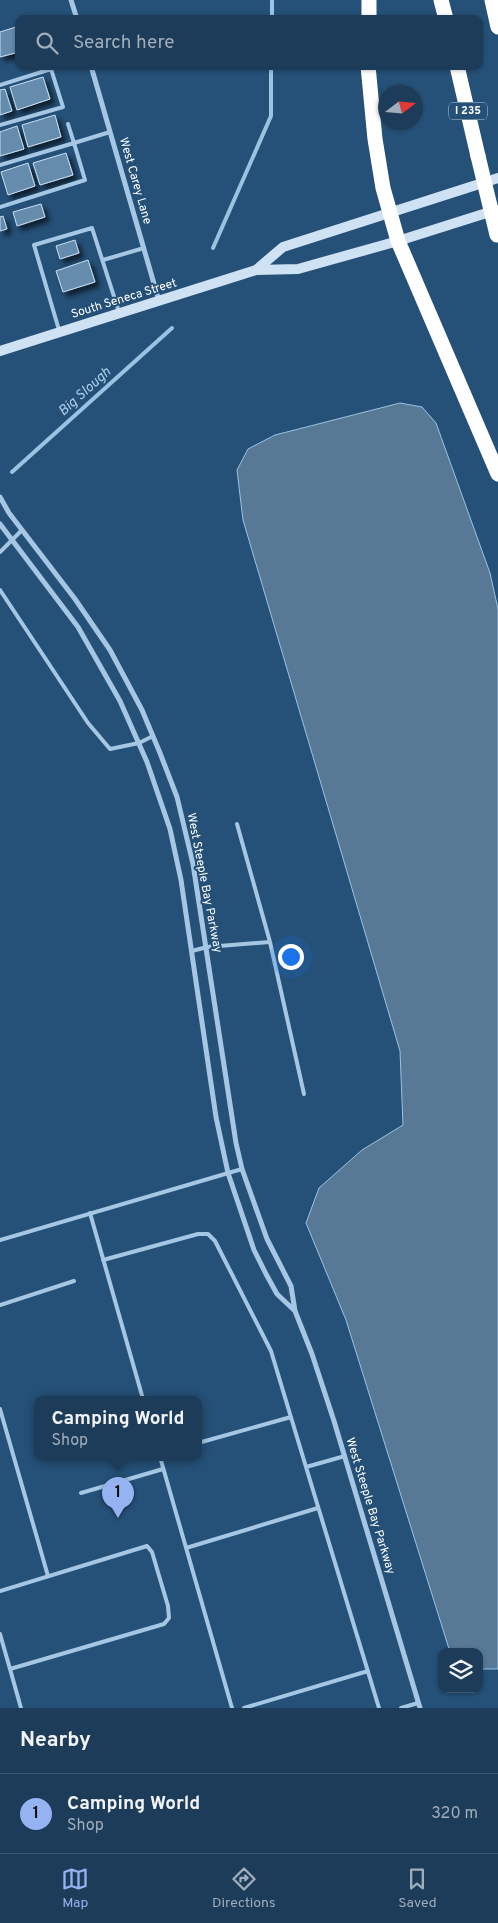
<!DOCTYPE html>
<style>
:root{--surface:#1c3c59;--page:#294762;--text:#f1f3f6;--muted:#a0adba;--line:#3a566f;--accent:#95b2f1}
body{margin:0;font-family:Overpass,sans-serif;background:var(--page);color:var(--text)}
.controls{position:absolute;right:15px;bottom:15px;display:grid;overflow:hidden;border-radius:10px;box-shadow:0 1px 4px #0004}
.controls button{width:45px;height:45px;display:grid;place-items:center;padding:0;border:0;border-bottom:1px solid var(--line);background:var(--surface);color:var(--text);font:25px sans-serif}
.compass{position:absolute;left:378px;top:85px;width:45px;height:45px;border-radius:50%;background:var(--surface);box-shadow:0 1px 4px #0004;rotate:74deg}
.you{position:absolute;left:290px;top:956px;width:18px;height:18px;margin:-12px;border:4px solid #fff;border-radius:50%;background:#1a73e8;box-shadow:0 0 0 8px #1a73e833}
.badge{display:grid;place-items:center;width:32px;height:32px;border-radius:50%;background:var(--accent);color:#111;font-size:16px;font-weight:700}
.pin{position:absolute;translate:-50% -41px;filter:drop-shadow(0 1px 2px #0008)}
.pin::after{content:'';position:absolute;top:26px;width:18px;height:15px;background:inherit;clip-path:polygon(0 0,100% 0,50% 100%)}
.popup{position:absolute;left:34px;top:1396px;width:168px;height:65px;box-sizing:border-box;display:grid;place-content:center;border-radius:10px;background:var(--surface);filter:drop-shadow(0 1px 4px #0005);font-size:16px;white-space:nowrap;color:var(--muted)}
.popup b{font-size:19px;color:var(--text)}
.popup::after{content:'';position:absolute;left:50%;top:100%;margin-left:-10px;border:10px solid transparent;border-top-color:var(--surface)}
.list{margin:0;padding:0;list-style:none}
h2{display:flex;justify-content:space-between;align-items:center;height:65px;margin:0;padding:0 20px;font-size:21px}
h2 small{font-size:16px;font-weight:400;color:var(--muted)}
.list li{display:grid;grid-template-columns:32px 1fr auto;gap:15px;align-items:center;box-sizing:border-box;height:80px;padding:0 20px;border-top:1px solid var(--line)}
.list b{display:block;font-size:19px;white-space:nowrap}
.list p{margin:0;font-size:16px;white-space:nowrap;color:var(--muted)}
.list em{font-size:16px;font-style:normal;color:var(--muted)}
.icon{flex:none;width:28px;height:28px;fill:none;stroke:currentColor;stroke-width:2;stroke-linecap:round;stroke-linejoin:round}
.map{position:relative;flex:none;width:498px;height:1708px;overflow:hidden}
.search{position:absolute;background:var(--surface);box-shadow:0 1px 4px #0004;left:15px;right:15px;top:15px;height:55px;display:flex;align-items:center;gap:12px;box-sizing:border-box;padding:0 18px;border-radius:10px;color:var(--muted);font-size:19px}
.sheet{height:145px;background:var(--surface)}
nav{display:flex;justify-content:space-around;align-items:center;box-sizing:border-box;height:70px;border-top:1px solid var(--line);background:var(--surface);font-size:14px;color:var(--muted)}
nav a{display:grid;justify-items:center;gap:2px}
nav .on{color:var(--accent)}
.map>svg:first-child{display:block}
.water{fill:#587995;stroke:#9ac3e3}
.lines{fill:none;stroke-linecap:round;stroke-linejoin:round}
.stream{stroke:#9ac3e3;stroke-width:4}
.building{fill:#658cad;stroke:#c8dff2;filter:url(#shadow)}
.lane{stroke:#a5c7e3;stroke-width:4}
.street{stroke:#a5c7e3;stroke-width:5}
.secondary{stroke:#cee2f3;stroke-width:10}
.highway{stroke:#fff;stroke-width:15}
.highway-bridge{stroke:#fff;stroke-width:15}
.labels{text-anchor:middle;dominant-baseline:central;stroke-width:4;stroke-linejoin:round;paint-order:stroke}
.shield{fill:#255077;stroke:#becad6;stroke-width:1}
.shield-label{font-size:11px;font-weight:bold;fill:#fff}
.street-label{font-size:12px;fill:#fff;stroke:#255077}
.water-label{font-size:14px;font-style:italic;fill:#b0d1eb;stroke:#255077}
</style>
<div class="map">
<svg width="498" height="1708" viewBox="0 0 498 1708">
<defs>
<filter id="shadow"><feDropShadow dx="4.5" dy="4.5" stdDeviation="2.5" flood-color="#0009"/></filter>
</defs>
<rect width="100%" height="100%" fill="#255077"/>
<!-- water -->
<path class="water" d="M400,403l22,4 14,16 54,150 8,36v1060h-19v-17h-29l-104,-332 -40,-97 13,-35 43,-38 41,-25 -3,-74 -157,-531 -6,-50 11,-21 27,-14z"/>
<g class="lines">
<!-- stream -->
<path class="stream" d="M272,19v-19
M213,248l58,-132v-50
M12,472l160,-144"/>
</g>
<!-- building -->
<path class="building" d="M19,26v26l-19,5v-25z
M43,77l7,22 -33,11 -7,-23z
M5,89l7,22 -12,4v-25z
M55,115l6,22 -33,10 -6,-22z
M17,126l7,23 -24,7v-24z
M66,153l7,22 -33,10 -7,-22z
M28,163l7,23 -27,9 -7,-23z
M41,204l4,13 -28,9 -4,-14z
M3,216l4,13 -7,2v-14z
M75,240l4,13 -19,6 -4,-13z
M88,260l7,22 -32,10 -7,-21z"/>
<g class="lines">
<!-- lane -->
<path class="lane" d="M0,85l51,-16 12,38 -63,18
M0,165l74,-22 -6,-19
M0,207l85,-27 -11,-37 36,-11
M103,260l41,-12
M59,330l-25,-85 58,-17 27,84
M0,552l22,-22
M0,590l88,133 22,26 29,-6 14,-7
M237,824l33,118 34,152
M192,951l15,-4 63,-5
M90,1213l53,186
M0,1240l242,-71
M103,1260l95,-26h10l7,7 56,110 35,116 39,-11
M0,1305l74,-24
M0,1409l48,167
M198,1443l93,-26
M160,1457l72,251
M306,1467l73,241
M81,1493l82,-24
M186,1548l132,-40
M0,1591l147,-45 5,6 16,54 1,12 -5,6 -154,45 -10,-35
M10,1669l11,39
M244,1708l124,-37
M401,1708l17,-5"/>
<!-- street -->
<path class="street" d="M71,0l6,19
M91,66l68,235
M0,497l9,16 66,86 35,51 32,60 18,43 17,44 16,67 43,279 6,26 25,70 24,47 4,25 -18,-17 -11,-20 -12,-24 -26,-77 -12,-56 -35,-237 -11,-51 -23,-67 -27,-61 -42,-74 -78,-103
M295,1311l17,43 22,67 86,287"/>
<!-- secondary -->
<path class="secondary" d="M256,270l27,-23 215,-69
M0,351l256,-81 42,-1 100,-28 98,-31"/>
<!-- highway -->
<path class="highway" d="M441,0l5,19
M492,0l6,27
M369,19v-19
M368,66l7,73 8,49 15,53 100,233
M457,66l21,90"/>
<!-- highway-bridge -->
<path class="highway-bridge" d="M478,156l19,79"/>
</g>
<g class="labels">
<!-- shield labels -->
<rect class="shield" x="449" y="102.5" width="38" height="17" rx="4"/>
<g class="shield-label">
<text x="468" y="111">I 235</text>
</g>
<!-- street labels -->
<g class="street-label">
<text transform="translate(135 181) rotate(74)">West Carey Lane</text>
<text transform="translate(124 299) rotate(-17)">South Seneca Street</text>
<text transform="translate(204 883) rotate(79)">West Steeple Bay Parkway</text>
<text transform="translate(370 1506) rotate(73)">West Steeple Bay Parkway</text>
</g>
<!-- water labels -->
<g class="water-label">
<text transform="translate(85 392) rotate(-42)">Big Slough</text>
</g>
</g>
</svg>
<div class="controls">
<button><svg class="icon" aria-label="layers" viewBox="0 0 24 24"><path d="M12 4l9 5-9 5-9-5zM3 14l9 5 9-5"/></svg></button>
</div>
<svg class="compass" viewBox="-18 -18 36 36"><path d="M0-13l5 13h-10z" fill="#e53935"/><path d="M0 13l5-13h-10z" fill="#a0adba"/></svg>
<div class="you"></div>
<div class="pin badge" style="left:118px;top:1518px">1</div>
<div class="popup"><b>Camping World</b>Shop</div>
<div class="search"><svg class="icon" aria-label="search" viewBox="0 0 24 24"><circle cx="10" cy="10" r="6"/><path d="M15 15l6 6"/></svg>Search here</div>
</div>
<section class="sheet">
<h2>Nearby<small></small></h2>
<ul class="list">
<li><span class="badge">1</span><div><b>Camping World</b><p>Shop</p></div><em>320 m</em></li>
</ul>
</section>
<nav>
<a class="on"><svg class="icon" aria-label="map" viewBox="0 0 24 24"><path d="M3 6l6-2 6 2 6-2v14l-6 2-6-2-6 2zM9 4v14M15 6v14"/></svg>Map</a>
<a><svg class="icon" aria-label="directions" viewBox="0 0 24 24"><path d="M12 3l9 9-9 9-9-9zM9 14v-3h6M13 9l2 2-2 2"/></svg>Directions</a>
<a><svg class="icon" aria-label="saved" viewBox="0 0 24 24"><path d="M7 4h10v16l-5-4-5 4z"/></svg>Saved</a>
</nav>
